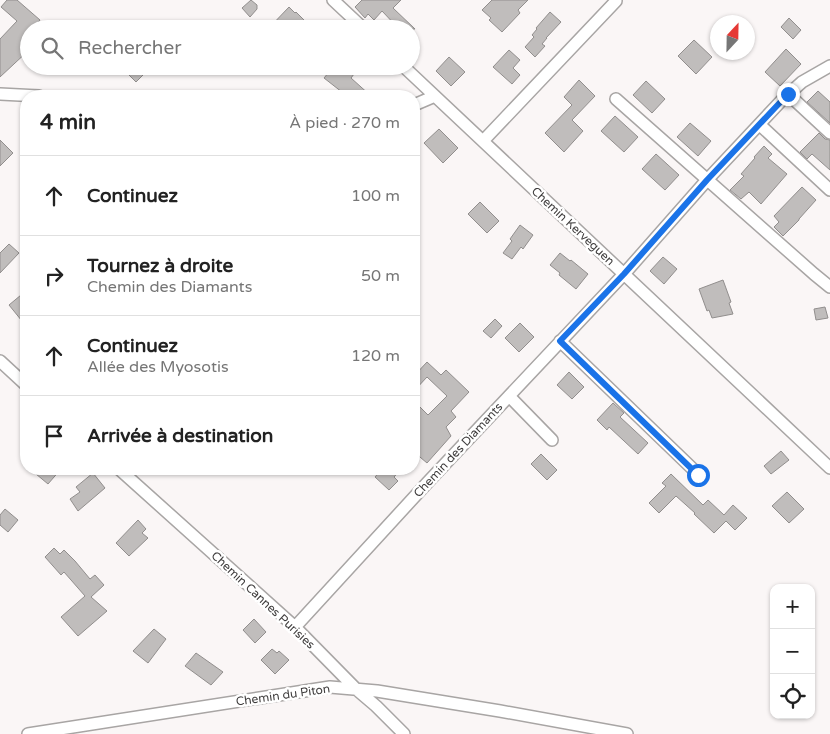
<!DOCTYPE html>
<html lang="fr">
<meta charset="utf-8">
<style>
:root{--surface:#fff;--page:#f6f6f6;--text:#222;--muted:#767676;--line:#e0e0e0}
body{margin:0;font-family:"Varela Round",sans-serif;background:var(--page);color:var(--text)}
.controls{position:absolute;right:15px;bottom:15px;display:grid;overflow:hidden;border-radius:10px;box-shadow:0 1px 4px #0004}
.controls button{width:45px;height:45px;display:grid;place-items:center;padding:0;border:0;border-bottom:1px solid var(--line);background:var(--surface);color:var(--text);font:25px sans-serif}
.compass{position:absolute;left:710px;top:15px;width:45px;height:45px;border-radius:50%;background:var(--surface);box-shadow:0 1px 4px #0004;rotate:22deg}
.stop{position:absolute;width:15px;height:15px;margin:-11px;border:4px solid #1a73e8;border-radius:50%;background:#fff}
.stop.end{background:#1a73e8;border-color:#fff;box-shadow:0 1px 5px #0008}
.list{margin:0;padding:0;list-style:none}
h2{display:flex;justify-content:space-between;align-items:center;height:65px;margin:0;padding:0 20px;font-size:21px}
h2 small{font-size:16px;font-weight:400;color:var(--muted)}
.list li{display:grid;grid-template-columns:32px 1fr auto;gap:15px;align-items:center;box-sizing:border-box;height:80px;padding:0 20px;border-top:1px solid var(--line)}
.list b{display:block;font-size:19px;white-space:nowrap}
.list p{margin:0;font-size:16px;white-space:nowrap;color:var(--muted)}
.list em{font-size:16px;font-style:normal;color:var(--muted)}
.icon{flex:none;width:28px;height:28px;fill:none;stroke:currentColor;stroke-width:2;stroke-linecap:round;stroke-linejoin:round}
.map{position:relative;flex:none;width:830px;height:734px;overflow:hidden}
.search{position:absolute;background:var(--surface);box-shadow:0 1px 4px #0004;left:20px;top:20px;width:400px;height:55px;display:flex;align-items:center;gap:12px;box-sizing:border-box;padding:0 18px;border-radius:28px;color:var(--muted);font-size:19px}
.panel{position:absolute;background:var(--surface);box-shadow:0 1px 4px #0004;left:20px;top:90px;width:400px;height:385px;border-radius:20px}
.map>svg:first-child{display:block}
.building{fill:#c0bdbc;stroke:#918e8d}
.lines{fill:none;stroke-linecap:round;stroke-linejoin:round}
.street-casing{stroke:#a8a5a4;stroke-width:14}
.street{stroke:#fff;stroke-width:11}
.route{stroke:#1a73e8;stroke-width:6}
.labels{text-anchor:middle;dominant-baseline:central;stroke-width:5;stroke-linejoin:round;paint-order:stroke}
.street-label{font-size:12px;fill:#3e3c3c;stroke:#fff}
</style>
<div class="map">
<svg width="830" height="734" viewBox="0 0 830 734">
<rect width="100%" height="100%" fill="#faf6f6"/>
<!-- building -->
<path class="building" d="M7,0h10l23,20 -7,9h-4v21l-29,27v-38l17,-18 -16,-14z
M251,0l6,5v4l-7,8 -8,-9z
M362,0h39l-8,8 22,21h-16l-17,-18 -8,9 -6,-6 -3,4 -10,-11z
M492,0h36l-10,10 2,3 -18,19 -13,-12 2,-2 -9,-8z
M289,7l6,6 1,-1 17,17h-45z
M550,12l11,10 -15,16h1l-5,6 3,2 -10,11 -10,-10 9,-10 -2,-2 5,-6 -1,-1z
M789,18l12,12 -8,9 -12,-12z
M694,40l18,17 -16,17 -18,-18z
M786,49l15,15 -21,22 -15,-14z
M509,50l11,10 -7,8 7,7 -8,9 -19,-17z
M449,57l16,15 -14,14 -15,-15z
M120,66h18l7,7 -9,9z
M334,66h26l-9,12 20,18h-24l-23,-18z
M579,80l16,16 -23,24 11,11 -19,21 -19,-19 27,-28 -8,-8z
M646,81l19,18 -13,14 -19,-18z
M818,91l12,11v21l-23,-21z
M615,116l23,21 -14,15 -23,-21z
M690,123l21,18 -13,15 -21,-19z
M439,129l19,19 -15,15 -19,-20z
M819,133l6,6 5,1v30l-18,-16 -5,5 -7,-7z
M0,140l13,13 -13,13z
M764,146l8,8 -4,4 19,16 -26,30 -12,-12 -8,7 -11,-9 14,-14 -3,-2 14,-16 -1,-1z
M656,154l23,21 -14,15 -23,-21z
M802,187l14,13 -17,19v1l-16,16 -9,-9 5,-5 -5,-6z
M480,202l19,19 -12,12 -19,-19z
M520,225l13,10 -10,14 -2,-2 -9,12 -9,-6 9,-12 -2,-2z
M9,244l10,9 -19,20v-20z
M560,253l10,8 1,-1 17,14 -12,15 -17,-14 1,-2 -10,-8z
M663,257l14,12 -13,15 -14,-13z
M723,280l8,22 -2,1 4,11 -21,4 -3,-8 -2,1 -8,-22z
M21,295l5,6v25l-17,-21z
M825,307l3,11 -12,2 -2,-11z
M495,319l7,7 -11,12 -8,-7z
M520,323l14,14 -15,15 -14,-14z
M427,362l14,13 5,-5 23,22 -18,19 5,6 -10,10 5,9 -24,27 -13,-11v-51l14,14 19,-19 -20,-19 -13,14v-15z
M569,372l15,15 -12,12 -15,-14z
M613,403l11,10 -4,4 28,26 -10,11 -29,-27 -2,3 -10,-10z
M781,451l8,9 -18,14 -7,-8z
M541,454l16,16 -10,10 -16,-16z
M30,469h31l-13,15z
M382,469h19l-7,8 4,4 -9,9 -14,-13z
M93,473l12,15 -27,23 -8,-12 10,-7 -4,-5z
M671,474l32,31 5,-5 16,15 9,-10 14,13 -12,12 -9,-9 -12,12 -20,-19 1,-1 -19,-17 -17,17 -10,-10 17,-17 -4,-3z
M787,492l17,17 -15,14 -17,-17z
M5,509l13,11 -10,12 -8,-7v-10z
M138,520l8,9 -4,4 6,5 -19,18 -13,-13z
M54,548l6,6 4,-4 11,11 15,18 5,-4 9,10 -13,12 16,14 -29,25 -17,-19 24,-21 -21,-24 -3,3 -16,-18z
M254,619l12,13 -11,11 -12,-13z
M154,629l12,10 -18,24 -15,-12z
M272,649l5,4 2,-2 10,9 -14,14 -14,-14z
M196,653l27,19 -12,13 -26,-19z"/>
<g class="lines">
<defs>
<path id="street" d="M333,0l31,29
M403,66l427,402
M0,94l39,2
M788,94l42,39
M616,99l198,175 16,13
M414,105l21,-9
M760,125l70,65
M483,141l133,-140
M560,341l139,134
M0,361l26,24
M509,396l43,44
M119,469l176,158 61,62 20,17 28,28
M295,627l133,-145 196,-208 83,-94 75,-80 20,-18 28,-16
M28,734l302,-47 47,4 123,20 127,23"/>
</defs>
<!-- street casing -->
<use href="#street" class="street-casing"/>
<!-- street -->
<use href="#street" class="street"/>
</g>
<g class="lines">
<!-- route -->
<path class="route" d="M698,475l-138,-134 64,-67 83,-94 81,-86"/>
</g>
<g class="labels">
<!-- street labels -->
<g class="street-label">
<text transform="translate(573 226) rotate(43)">Chemin Kerveguen</text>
<text transform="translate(458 450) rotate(-47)">Chemin des Diamants</text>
<text transform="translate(263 600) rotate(43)">Chemin Cannes Purisies</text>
<text transform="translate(283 695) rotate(-8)">Chemin du Piton</text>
</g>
</g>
</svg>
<div class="controls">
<button>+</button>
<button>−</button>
<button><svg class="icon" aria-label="locate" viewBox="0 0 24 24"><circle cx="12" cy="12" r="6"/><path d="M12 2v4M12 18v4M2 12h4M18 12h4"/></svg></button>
</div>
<svg class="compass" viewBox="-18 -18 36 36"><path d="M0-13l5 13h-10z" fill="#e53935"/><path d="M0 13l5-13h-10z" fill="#767676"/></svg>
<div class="stop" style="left:698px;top:475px"></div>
<div class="stop end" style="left:788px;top:94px"></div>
<div class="search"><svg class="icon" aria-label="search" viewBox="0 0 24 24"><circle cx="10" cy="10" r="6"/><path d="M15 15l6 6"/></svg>Rechercher</div>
<section class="panel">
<h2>4 min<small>À pied · 270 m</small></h2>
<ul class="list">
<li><svg class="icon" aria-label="ahead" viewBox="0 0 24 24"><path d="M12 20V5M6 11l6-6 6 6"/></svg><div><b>Continuez</b></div><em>100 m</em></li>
<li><svg class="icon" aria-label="right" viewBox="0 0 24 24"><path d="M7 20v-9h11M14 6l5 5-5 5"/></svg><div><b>Tournez à droite</b><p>Chemin des Diamants</p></div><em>50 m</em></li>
<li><svg class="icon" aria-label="ahead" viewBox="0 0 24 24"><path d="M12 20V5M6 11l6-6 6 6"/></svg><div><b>Continuez</b><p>Allée des Myosotis</p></div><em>120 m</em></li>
<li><svg class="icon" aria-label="arrive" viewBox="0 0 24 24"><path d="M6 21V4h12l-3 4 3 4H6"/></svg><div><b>Arrivée à destination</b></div></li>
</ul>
</section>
</div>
